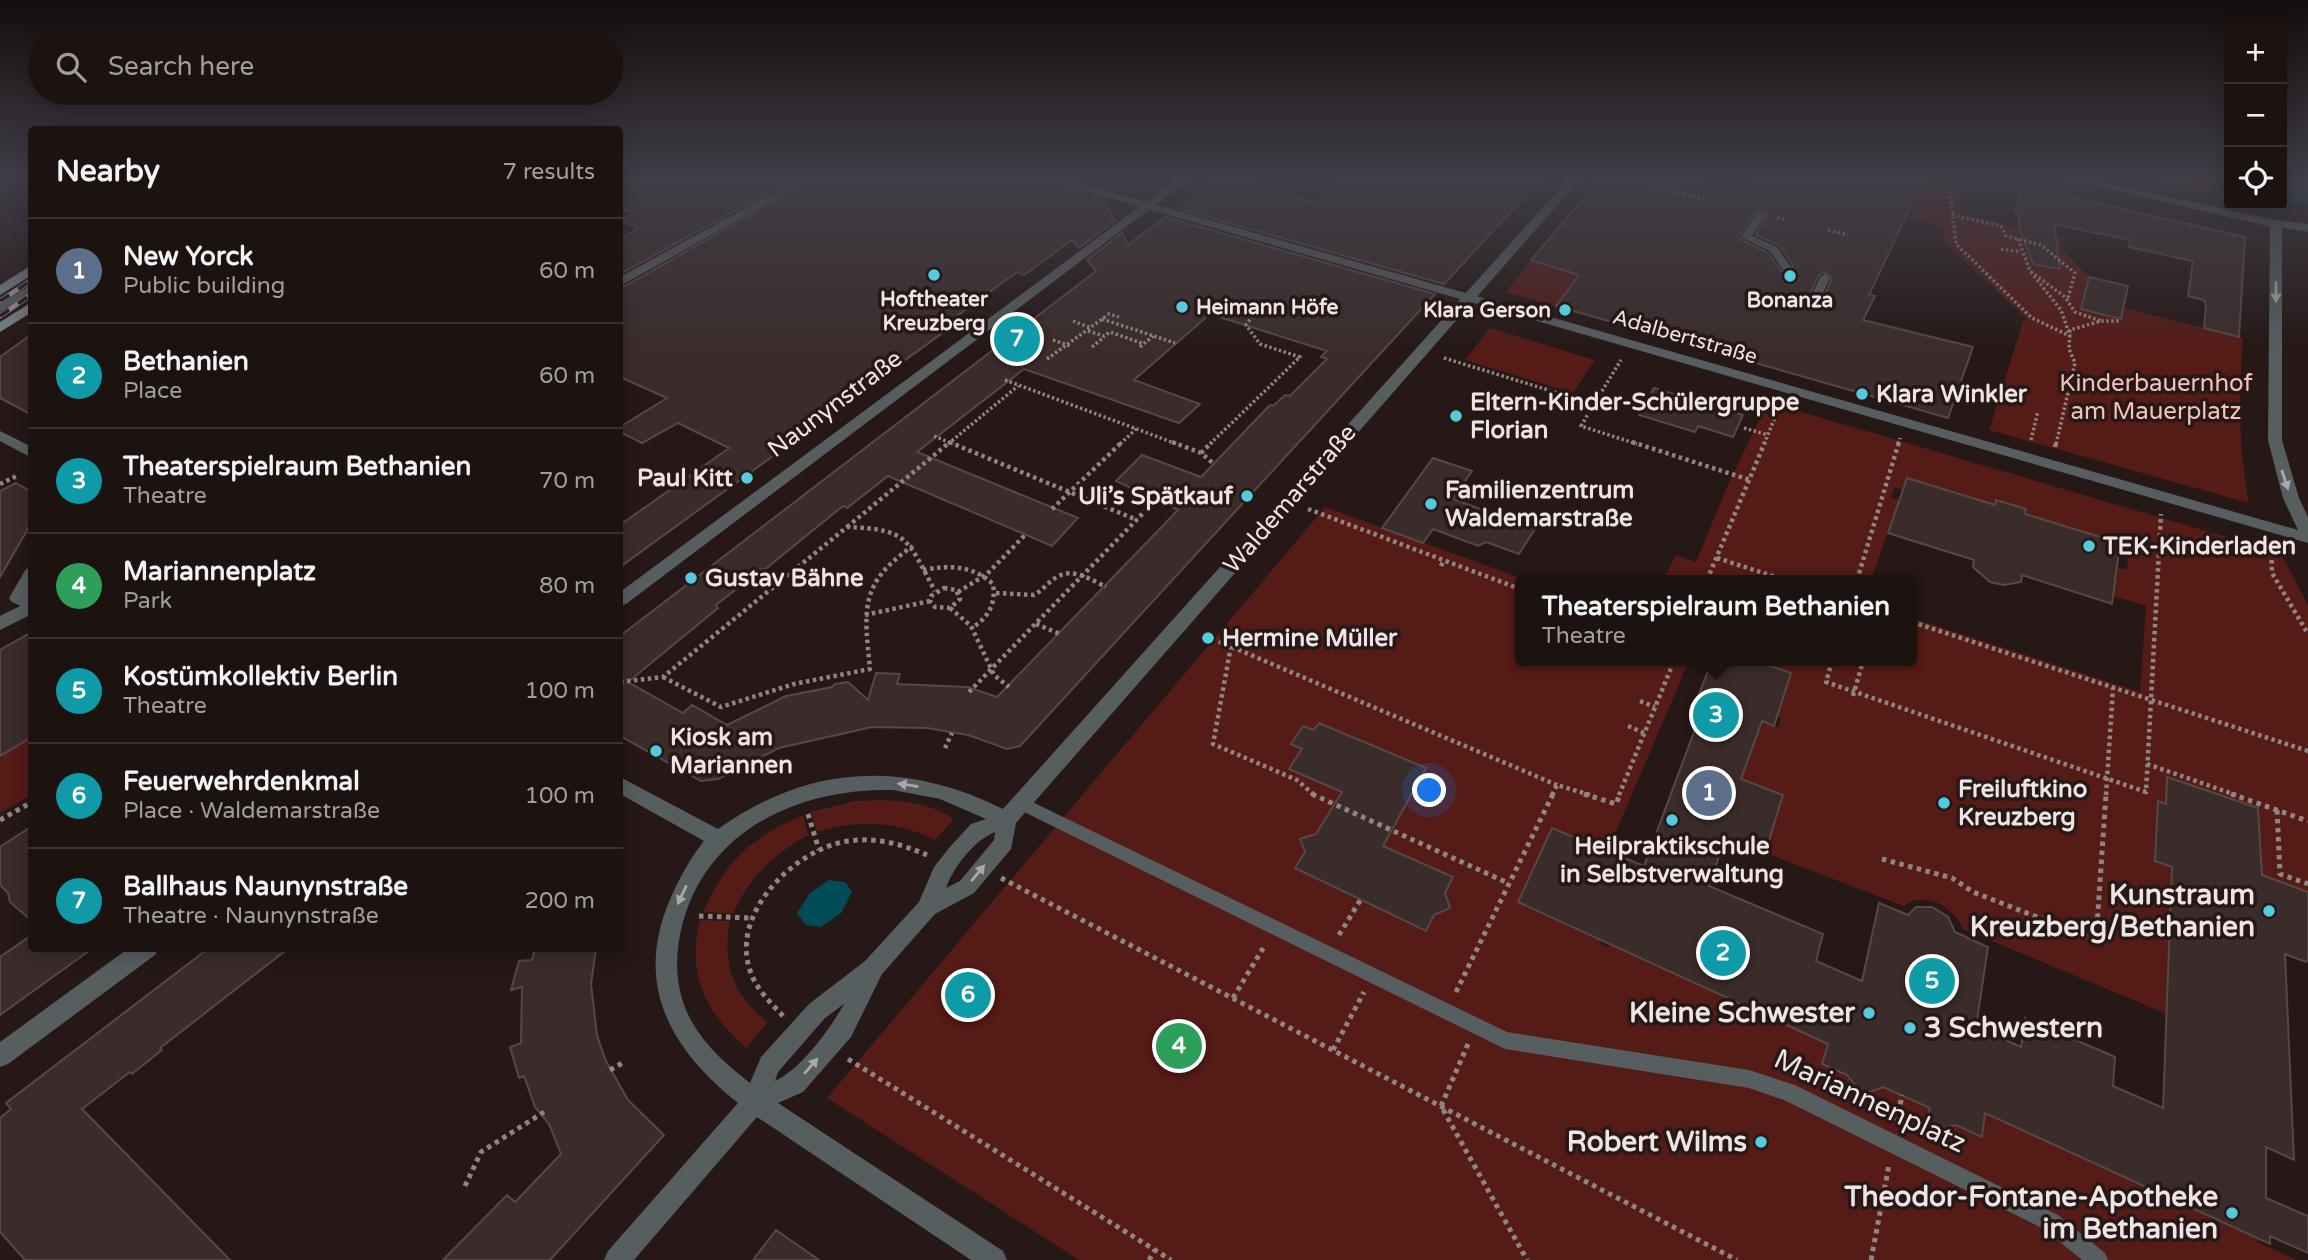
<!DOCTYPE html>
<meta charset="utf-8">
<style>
:root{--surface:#1c1210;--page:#251b19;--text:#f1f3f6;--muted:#a09e9f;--line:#3a3230;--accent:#54cadd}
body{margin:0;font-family:"Varela Round",sans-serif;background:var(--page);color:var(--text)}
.controls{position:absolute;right:21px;top:21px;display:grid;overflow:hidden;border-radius:7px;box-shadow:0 4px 18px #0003}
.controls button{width:63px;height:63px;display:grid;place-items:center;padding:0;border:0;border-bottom:2px solid var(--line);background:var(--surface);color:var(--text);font:35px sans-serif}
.you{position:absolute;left:1430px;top:791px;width:24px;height:24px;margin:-18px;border:5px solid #fff;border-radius:50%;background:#1a73e8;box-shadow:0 0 0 10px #1a73e833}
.badge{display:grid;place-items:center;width:46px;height:46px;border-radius:50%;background:var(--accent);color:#fff;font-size:23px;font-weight:700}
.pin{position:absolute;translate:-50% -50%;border:4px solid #fff;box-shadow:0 2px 7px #0006}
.popup{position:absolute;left:1515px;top:575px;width:402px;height:91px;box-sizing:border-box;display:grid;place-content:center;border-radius:7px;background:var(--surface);filter:drop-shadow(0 2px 5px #0005);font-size:23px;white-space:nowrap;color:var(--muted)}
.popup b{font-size:26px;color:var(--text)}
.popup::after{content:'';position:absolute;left:50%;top:100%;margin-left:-14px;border:14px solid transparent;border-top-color:var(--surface)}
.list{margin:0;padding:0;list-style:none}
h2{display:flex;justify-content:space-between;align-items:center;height:91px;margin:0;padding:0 28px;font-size:30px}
h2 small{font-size:23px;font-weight:400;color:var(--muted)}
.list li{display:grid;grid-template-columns:46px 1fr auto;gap:21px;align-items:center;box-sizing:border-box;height:105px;padding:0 28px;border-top:2px solid var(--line)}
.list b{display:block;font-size:26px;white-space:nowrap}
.list p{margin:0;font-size:23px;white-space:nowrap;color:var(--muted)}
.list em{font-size:23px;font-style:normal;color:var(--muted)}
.icon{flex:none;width:38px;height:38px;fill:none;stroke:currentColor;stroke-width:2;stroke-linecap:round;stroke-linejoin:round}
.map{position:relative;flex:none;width:2308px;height:1260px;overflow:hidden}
.search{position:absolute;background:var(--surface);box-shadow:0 4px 18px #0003;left:28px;top:28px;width:595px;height:77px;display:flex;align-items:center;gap:18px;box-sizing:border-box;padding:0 24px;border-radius:38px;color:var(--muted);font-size:26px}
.panel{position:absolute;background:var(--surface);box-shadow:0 4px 18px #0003;left:28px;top:126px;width:595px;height:826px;border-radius:7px}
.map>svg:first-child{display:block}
.green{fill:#551b16}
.water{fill:#014d57}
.building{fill:#3a2c2a;stroke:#574846;stroke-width:2;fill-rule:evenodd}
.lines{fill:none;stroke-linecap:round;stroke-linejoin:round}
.path-far2{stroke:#918584;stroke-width:3.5;stroke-dasharray:2.5 2.5;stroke-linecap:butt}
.path-far1{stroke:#918584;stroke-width:4.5;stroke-dasharray:3.5 3.5;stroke-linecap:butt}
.path{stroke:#918584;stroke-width:5;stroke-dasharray:4.5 4.5;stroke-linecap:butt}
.service{fill:#575e60;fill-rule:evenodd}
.minor{fill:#575e60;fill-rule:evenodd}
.tertiary{fill:#575e60;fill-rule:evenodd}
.secondary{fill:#798587;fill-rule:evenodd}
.rail-casing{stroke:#a09594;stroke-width:5}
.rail{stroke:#251816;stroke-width:3.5;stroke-dasharray:11;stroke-linecap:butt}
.oneway{fill:#aaa8a8}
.poi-dot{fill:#54cadd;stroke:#251816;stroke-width:2.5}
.labels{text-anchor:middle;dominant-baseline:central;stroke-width:7;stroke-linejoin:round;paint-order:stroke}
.far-poi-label{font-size:21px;font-weight:bold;fill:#eee4e3;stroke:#251816}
.far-street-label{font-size:21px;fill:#eee4e3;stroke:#251816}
.park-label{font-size:24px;fill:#f3c3bc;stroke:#251816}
.poi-label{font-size:24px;font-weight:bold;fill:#eee4e3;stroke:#251816;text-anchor:start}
.street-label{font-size:24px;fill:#eee4e3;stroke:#251816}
.near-poi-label{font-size:28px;font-weight:bold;fill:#eee4e3;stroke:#251816;text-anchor:end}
.near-street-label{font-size:28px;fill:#eee4e3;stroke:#251816}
</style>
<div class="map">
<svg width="2308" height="1260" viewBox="0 0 2308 1260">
<rect width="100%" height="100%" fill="#251816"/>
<!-- green -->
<path class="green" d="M2133,178h40l56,11v9z
M1924,186l28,1 11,7 -2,1v19l103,24 -4,9 28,29 -4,22 159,40c-4,60 -5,105 6,165l-260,-73 34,-109h6l-85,-79 2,-14 -36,-9z
M1531,260l48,14 -23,32 -50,-14z
M1490,328l105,32 -22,33 -108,-33z
M1768,402l513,151 27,52v287l-53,-19 6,-24 -3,-41 -91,-31 -1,27 6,60 -5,150 -204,-85c-8,-22 -39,-39 -59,-23l-139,-53 18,-58 -41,-16 20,-58 16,6 3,-9 -4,-2 14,-44 -36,-11h157v-43l228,74 6,-86 -33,-10 4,-29 10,3 1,-11 -10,-3 1,-13 -94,-29 1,-5 -29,-9 -2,5 -88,-27 -4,12 -9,-3 -3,11 8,2 -28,80h-208l13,-25 20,7 34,-82z
M1325,507l201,73h-6v81h169l-81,189 -56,-22 -33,74 77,36 5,3 -1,3 8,3 2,-3 221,101 44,38 55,25 -2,8 5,7 20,-3 29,16 1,-7 -5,-3 3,-15 276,127 1,4 39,18h-1218l-252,-162z
M31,737v58l-31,18v-57z
M855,801c35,-2 70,-2 99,18l-19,21c-39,-19 -76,-21 -118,-8l-6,-20z
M803,815l5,20c-35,20 -58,41 -75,79l-30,-2c24,-52 47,-74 100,-97z
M700,920l30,1c-8,42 3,75 38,101l-22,26c-40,-35 -60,-74 -46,-128z"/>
<!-- water -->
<path class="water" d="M2282,178h26v28l-26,-6z
M829,880l16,2 7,10 -11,21 -20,14 -15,-2 -9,-12 13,-20z"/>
<!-- building -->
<path class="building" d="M630,178h165l-175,96v-35l19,-11 -19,-7 15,-7 -15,-6v-25z
M816,178h227l3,5 57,16 12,22 -36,27 -7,-8 -48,35 -7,-3 -60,44 6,2 -343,249v-42l109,-77 -51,-25 -36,20 -22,-11v-5l47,-29 -47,-21v-88z
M1216,178h37l-7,6 71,19 29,-25h196l-98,106 -268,-76z
M1601,178h80l67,16 11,-16h165l-55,117 6,1 -12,24 110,27 -25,71 -392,-112 23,-31 -48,-15zM1757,210l11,3 -12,22 23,10 14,20 -3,7 -10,-2 -12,-17 -30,-15zM1824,272l8,6 -10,23 -6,4h-6l-2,-6 10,-23z
M2021,186l224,51 -6,100 -35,-9 2,-23 -2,-5 -16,-4 5,-35 -64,-14 1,-7 -76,-16 6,45 -27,-5 -15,-40 2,-6 -5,-7z
M1165,217l270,77 -415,452 -13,3 -39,-14 -41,-7 -55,-1 -93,21 -61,31 -17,2 -81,-45v-100l476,-365 -9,-11 35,-27 6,12zM1210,314l117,37 -6,6 6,2 -37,37 -5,-1 -12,11 -3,-1 -69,72 -59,-22 -26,26 62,29 -181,187 -29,-10 -71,-3 3,-10 -24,-1 -8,27 -20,-18 -13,2 -3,3 -46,9 -59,29 -35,-20 -9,8 -55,-31 90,-74 -2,-3 46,-36 2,1 79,-64 4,2 41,-32 164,70 26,-28 -161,-66 107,-83 155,54 21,-19 -66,-24z
M2089,277l39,9 -7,33 -40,-10z
M32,334v81l-32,-17v-41z
M1654,388l89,27 -10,22 -35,-11 -3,6 -56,-17z
M1433,458l39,13 -19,28 82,30 -16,25 -33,-12 -8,4 -45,-17 -10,14 -41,-15z
M1907,478l88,27 1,-5 30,9 -1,5 95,29 -8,61 -90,-29 -1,7 -17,3 -14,-3 -17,-15 1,-7 -86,-27z
M16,483l16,9v30l-32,55v-86z
M32,632v105l-32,19v-106z
M1712,661h43l36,12 -17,53 -12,-5 -21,58 42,16 -18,58 -39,-17 -17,50 114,48 -7,27 46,20 17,-78 29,12 8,-8h16l16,10 7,15 33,15 -12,80 45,20 4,-29 90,39 -2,29 50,22 9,-241 -17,-6 3,-60 8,3 1,-27 91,31 4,67 46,17v67l-2,3 -21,-8 9,206 -28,-13v51l42,18v37l-38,-17v8l-285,-131 -3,24 -26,-12 -13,3 -10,-5 -5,-7 2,-8 -47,-21 -16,6 -8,-3 -12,-15 -25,-11 6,-20 -310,-142 34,-74 92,38 63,-169 -8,-3z
M1319,723l107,45 -43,78 70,31 -8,16 5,15 -16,7 -8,16 -131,-63 10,-16 -5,-13 16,-5 26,-42 -53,-23 13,-20 -11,-5 12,-18 11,4z
M32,826v95l-22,-19 -2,-9 -8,-8v-38z
M32,935v13h61l-93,67v-58z
M209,948h80l-129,100 2,2 -30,24 -2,-2 -48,37 148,151h-205l-25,-28v-114l11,-9 -5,-6z
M535,948h61l-5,36 6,51 8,24 23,41 36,35 -114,125h-107l64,-65 8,7 46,-48 -12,-30 -14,-17 -11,-31 -5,2 -9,-31 11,-4 1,-56 -11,3 8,-29 13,-1z
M776,1230l43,30h-66z"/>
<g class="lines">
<!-- path-far2 -->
<path class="path-far2" d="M1639,183l65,16
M1950,191l6,53 76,74 38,18 -9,-26 -31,-39
M1952,215l49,11 5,10 35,9 34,28 -7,25
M1777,218l10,2
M1828,230l20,5
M2018,239l12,32 35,26 10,15 26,9
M2001,249l20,3
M1102,319l73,24
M1073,321l18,7
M1088,331l16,5 6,-4 34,12
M1053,340l18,6
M1092,347l12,-10
M1140,347l13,-11
M1444,358l150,46 -13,22 56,18
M1047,359l62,-45 10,3
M1005,380l172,64
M1594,404l27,-44
M1744,428l24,7
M934,436l19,8
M2031,440l7,-29
M948,444l70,-58
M1120,444l16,-15
M1210,444l90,-87 -40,-13 -14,-19 17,-22
M1764,444l17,-41
M1898,444l2,-6
M2056,444l19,-81 -6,-14 1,-19 31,-9h18"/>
<!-- path-far1 -->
<path class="path-far1" d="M949,442l188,78
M1172,442l29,11 13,11
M1632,442l118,38
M2055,447l1,-5
M1201,453l11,-11
M0,484l17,-8
M1052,509l70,-67
M1308,509l212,80
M847,527l103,-85
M2271,546l1,27 36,61
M1717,558l68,22
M1441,566l3,-6
M923,570c27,-5 49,-5 70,14 3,19 -4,33 -20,43
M1707,580l58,-138
M1857,580l42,-138
M944,588l12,2 4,9 -10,9 -15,-1 -5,-6 1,-5z
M958,592l29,-18 38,-39
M996,593l38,2c9,-5 14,-13 23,-18 15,-10 35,3 49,10
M950,608l21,18 23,49 15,12
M865,615l65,-14
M1912,622l396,129
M1036,624l24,10
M1206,636l351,149
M1231,646l-18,98 84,36 17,15
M1832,661l-6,21 320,110 15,-278
M663,677l58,30 73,-23 76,-15c-6,-60 -11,-86 43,-123
M620,682l43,-5 184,-150c63,2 60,13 88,64
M969,692l183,-188
M1853,696l10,-35
M1640,701l15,6
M1628,726l16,7
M945,748l7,-15
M2147,764l89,31
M1552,795l5,-10 33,10
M1619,795l55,-134
M2106,795l7,-107"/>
<!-- path -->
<path class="path" d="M1312,794l196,89
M1584,794l32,10 4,-10
M2231,794l77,27
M2277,810l3,64 28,10
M808,814l11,36
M0,820l32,-18
M1882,859l70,19 21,14 123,48 10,-146
M1001,878l736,382
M699,916l52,2
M1339,935l22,-36
M1456,992l97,-198
M1233,998l32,-53
M783,1016c-12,-13 -26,-26 -32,-43 -23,-58 43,-124 97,-132 29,-4 53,3 79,14
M1468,1044l-27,62 86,154
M1333,1050l31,-58
M848,1059l323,201
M610,1070l14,-8
M1897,1122l5,-27
M465,1186l16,-34 63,-40
M1149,1260l6,-10
M1871,1260l18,-95"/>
<!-- service -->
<path class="service" d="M1758,212l8,2 -14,22 25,11 14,20 -1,2h-8l-12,-18 -29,-14z
M1825,274l5,3 -10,23 -5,3 -4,-1 -1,-2 10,-23z
M32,284v8l-32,20v-8z
M1022,797l485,235 242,38 46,15 263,130 47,38 3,7h-26l-38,-31 -260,-129 -35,-12 -244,-39 -489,-241 -2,-5 2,-5z"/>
<!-- minor -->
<path class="minor" d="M1178,178h13l-565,426 -6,2v-14z
M1569,178h12l-565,645 -5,26 -37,44 -39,21 -53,60 -31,63 -48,55 -25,11 225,148 4,9h-36l-214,-143 -123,143h-30l4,-9 130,-148c-69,-55 -105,-120 -67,-206 9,-20 20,-40 33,-56l-84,-47v-17l98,52c91,-65 187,-69 285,-20zM893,790l47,9 46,20 -15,5 -22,24 -15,19 -15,35 -54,59 -56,43 -48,53 -11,26c-22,-17 -44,-36 -58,-61 -15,-26 -18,-58 -12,-87 21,-103 116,-147 213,-145zM995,832l-1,8 -34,41 -14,7c7,-20 28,-48 49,-56zM844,1004c-13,24 -44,66 -69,77l3,-9 47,-54z
M2062,178h20l194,42 6,4 -6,4z
M0,431l32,16v11l-32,-17z
M32,567v22l-4,7 4,2v13l-20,-9 -3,-4 17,-29z
M129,948h29l-3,7 -147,109 -8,3v-25z"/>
<!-- tertiary -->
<path class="tertiary" d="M800,178h14l-194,108v-9z
M1046,178h16l1236,352 -15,-32 -15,-58 2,-216 6,-4 32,4v8l-26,-4v212l17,58 9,19v26l-1261,-363z
M32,600v14l-32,16v-14z"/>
<!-- secondary -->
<path class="secondary" d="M32,265v10l-32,20v-10z
M32,302v10l-32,20v-10z"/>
<defs>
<path id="rail" d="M0,301l32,-21
M0,316l32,-22"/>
</defs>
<!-- rail casing -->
<use href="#rail" class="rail-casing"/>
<!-- rail -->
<use href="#rail" class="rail"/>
</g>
<!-- one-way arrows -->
<defs><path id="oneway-solid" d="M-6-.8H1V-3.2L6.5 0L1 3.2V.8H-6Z" transform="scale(1.75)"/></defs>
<g class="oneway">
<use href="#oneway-solid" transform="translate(2276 292) rotate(90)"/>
<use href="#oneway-solid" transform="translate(2285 480) rotate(72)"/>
<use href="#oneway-solid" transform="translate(908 785) rotate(-171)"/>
<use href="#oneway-solid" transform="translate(978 873) rotate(-51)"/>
<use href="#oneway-solid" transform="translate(682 895) rotate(115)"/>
<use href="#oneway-solid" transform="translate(811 1066) rotate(-49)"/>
</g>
<!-- sky -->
<linearGradient id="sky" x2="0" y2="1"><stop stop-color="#140d0c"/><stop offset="0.5" stop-color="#403d47"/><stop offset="1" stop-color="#403d47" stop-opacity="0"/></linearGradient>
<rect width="2308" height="354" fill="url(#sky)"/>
<!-- markers -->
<g class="poi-dot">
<circle cx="934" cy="275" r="7"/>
<circle cx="1790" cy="276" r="7"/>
<circle cx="1182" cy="307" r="7"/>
<circle cx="1565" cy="310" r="7"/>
<circle cx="1862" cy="394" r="7"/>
<circle cx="1456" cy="416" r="7"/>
<circle cx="747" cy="478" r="7"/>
<circle cx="1247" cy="496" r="7"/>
<circle cx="1431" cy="504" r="7"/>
<circle cx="2089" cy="546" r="7"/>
<circle cx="691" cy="578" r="7"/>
<circle cx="1208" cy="638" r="7"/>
<circle cx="656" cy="751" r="7"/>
<circle cx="1944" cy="803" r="7"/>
<circle cx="1672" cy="820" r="7"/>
<circle cx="2269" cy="911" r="7"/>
<circle cx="1869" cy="1013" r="7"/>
<circle cx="1910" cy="1028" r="7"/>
<circle cx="1761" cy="1142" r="7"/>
<circle cx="2232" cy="1213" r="7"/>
</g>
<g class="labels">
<!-- far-poi labels -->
<g class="far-poi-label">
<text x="934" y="299">Hoftheater<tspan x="934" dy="24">Kreuzberg</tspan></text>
<text x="1790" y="300">Bonanza</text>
<text x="1196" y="307" text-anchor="start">Heimann Höfe</text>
<text x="1551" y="310" text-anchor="end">Klara Gerson</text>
</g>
<!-- far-street labels -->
<g class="far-street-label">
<text transform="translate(1685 337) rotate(16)">Adalbertstraße</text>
</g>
<!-- park labels -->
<g class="park-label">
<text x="2156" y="383">Kinderbauernhof<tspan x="2156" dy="28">am Mauerplatz</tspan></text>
</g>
<!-- poi labels -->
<g class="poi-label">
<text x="1876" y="394">Klara Winkler</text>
<text x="1470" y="402">Eltern-Kinder-Schülergruppe<tspan x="1470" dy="28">Florian</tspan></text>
<text x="733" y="478" text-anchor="end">Paul Kitt</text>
<text x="1445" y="490">Familienzentrum<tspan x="1445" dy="28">Waldemarstraße</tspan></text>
<text x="1233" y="496" text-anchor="end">Uli’s Spätkauf</text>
<text x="2103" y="546">TEK-Kinderladen</text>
<text x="705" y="578">Gustav Bähne</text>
<text x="1222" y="638">Hermine Müller</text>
<text x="670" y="737">Kiosk am<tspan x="670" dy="28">Mariannen</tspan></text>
<text x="1958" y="789">Freiluftkino<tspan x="1958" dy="28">Kreuzberg</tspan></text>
<text x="1672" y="846" text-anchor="middle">Heilpraktikschule<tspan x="1672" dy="28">in Selbstverwaltung</tspan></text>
</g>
<!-- street labels -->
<g class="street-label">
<text transform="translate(835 404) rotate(-37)">Naunynstraße</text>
<text transform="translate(1290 499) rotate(-49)">Waldemarstraße</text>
</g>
<!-- near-poi labels -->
<g class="near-poi-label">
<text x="2255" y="895">Kunstraum<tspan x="2255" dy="32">Kreuzberg/Bethanien</tspan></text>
<text x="1855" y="1013">Kleine Schwester</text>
<text x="1924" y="1028" text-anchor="start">3 Schwestern</text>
<text x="1747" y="1142">Robert Wilms</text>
<text x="2218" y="1197">Theodor-Fontane-Apotheke<tspan x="2218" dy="32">im Bethanien</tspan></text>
</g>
<!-- near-street labels -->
<g class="near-street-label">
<text transform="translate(1870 1101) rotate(25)">Mariannenplatz</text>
</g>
</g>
</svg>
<div class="controls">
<button>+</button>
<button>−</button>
<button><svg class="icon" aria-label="locate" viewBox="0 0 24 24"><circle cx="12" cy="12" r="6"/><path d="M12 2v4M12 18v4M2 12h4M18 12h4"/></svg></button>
</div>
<div class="you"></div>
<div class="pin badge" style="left:1709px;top:793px;background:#5c6f8a">1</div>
<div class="pin badge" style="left:1723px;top:953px;background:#0f9aa8">2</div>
<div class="pin badge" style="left:1716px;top:715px;background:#0f9aa8">3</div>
<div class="popup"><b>Theaterspielraum Bethanien</b>Theatre</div>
<div class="pin badge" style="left:1179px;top:1046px;background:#2e9e5b">4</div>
<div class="pin badge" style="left:1932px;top:981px;background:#0f9aa8">5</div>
<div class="pin badge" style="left:968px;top:995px;background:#0f9aa8">6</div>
<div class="pin badge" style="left:1017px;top:339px;background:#0f9aa8">7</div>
<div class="search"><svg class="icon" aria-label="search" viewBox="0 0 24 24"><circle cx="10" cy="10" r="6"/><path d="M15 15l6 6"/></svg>Search here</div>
<section class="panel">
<h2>Nearby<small>7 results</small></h2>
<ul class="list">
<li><span class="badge" style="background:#5c6f8a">1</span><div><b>New Yorck</b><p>Public building</p></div><em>60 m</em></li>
<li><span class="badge" style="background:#0f9aa8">2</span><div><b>Bethanien</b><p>Place</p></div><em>60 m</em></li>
<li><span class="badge" style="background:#0f9aa8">3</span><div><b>Theaterspielraum Bethanien</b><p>Theatre</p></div><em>70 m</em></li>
<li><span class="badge" style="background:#2e9e5b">4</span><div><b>Mariannenplatz</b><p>Park</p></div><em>80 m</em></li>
<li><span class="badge" style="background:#0f9aa8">5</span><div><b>Kostümkollektiv Berlin</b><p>Theatre</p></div><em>100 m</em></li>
<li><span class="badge" style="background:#0f9aa8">6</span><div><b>Feuerwehrdenkmal</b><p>Place · Waldemarstraße</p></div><em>100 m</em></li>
<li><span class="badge" style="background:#0f9aa8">7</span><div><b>Ballhaus Naunynstraße</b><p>Theatre · Naunynstraße</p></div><em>200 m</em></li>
</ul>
</section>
</div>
